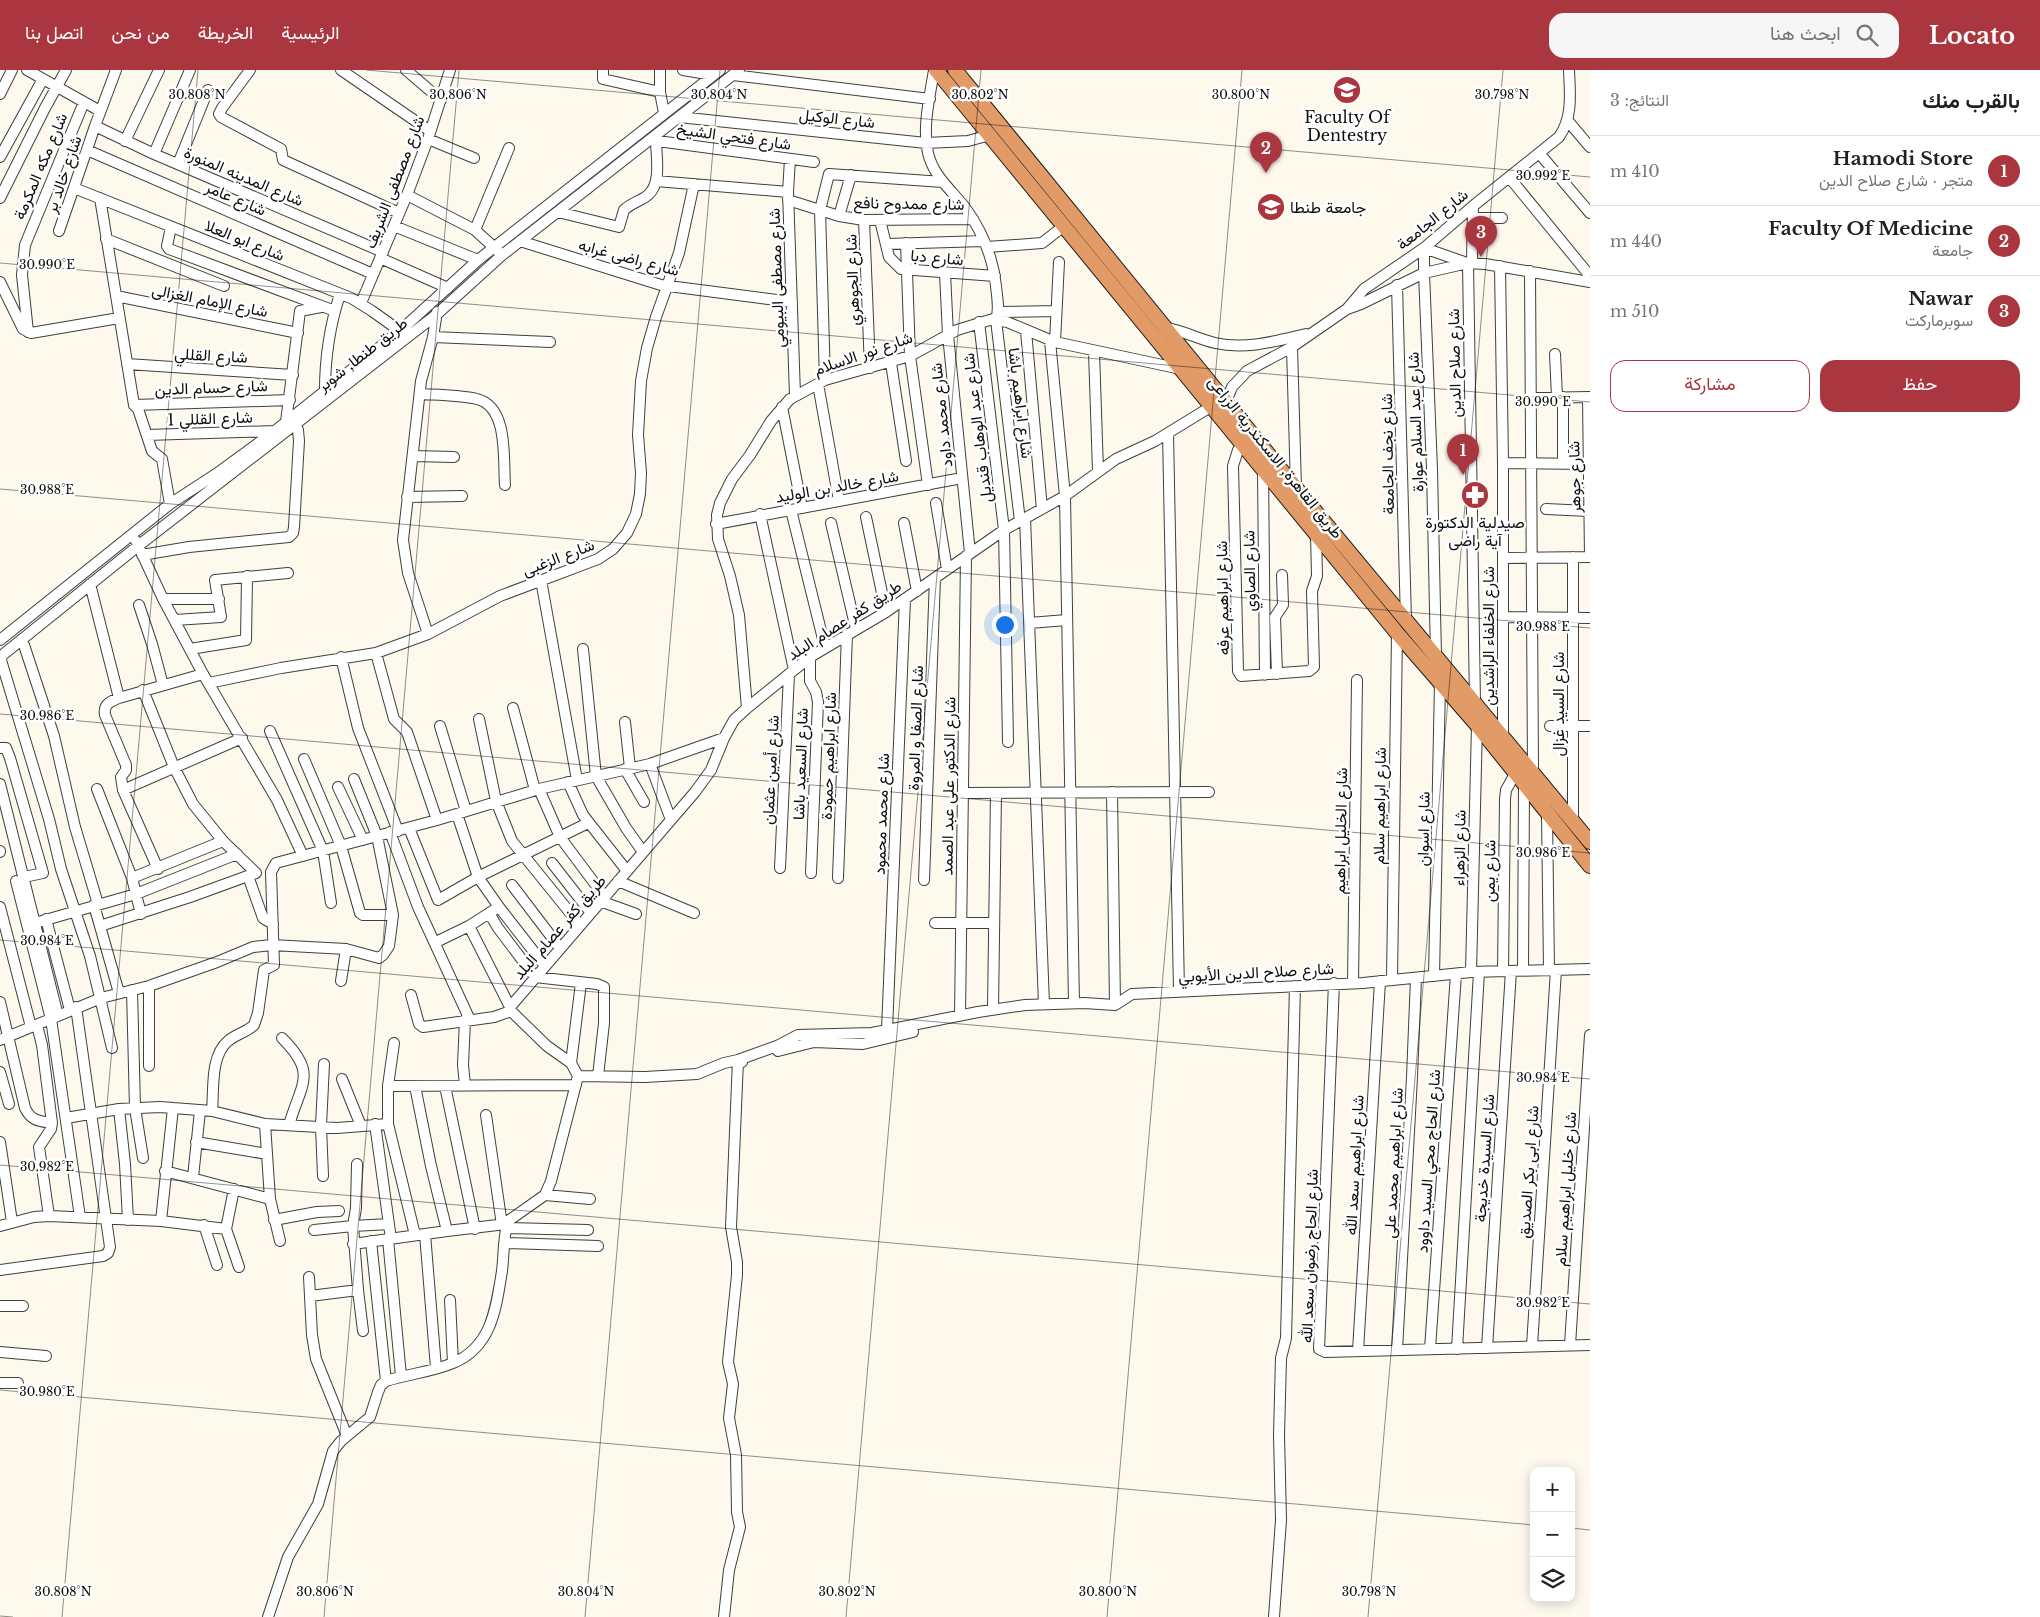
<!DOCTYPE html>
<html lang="ar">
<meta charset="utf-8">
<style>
:root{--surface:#fff;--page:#f6f6f6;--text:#202124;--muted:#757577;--line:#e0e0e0;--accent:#aa3640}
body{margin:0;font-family:"Libre Baskerville",Vazirmatn,serif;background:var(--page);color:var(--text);direction:rtl}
.controls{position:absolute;right:15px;bottom:15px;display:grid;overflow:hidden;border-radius:10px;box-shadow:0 2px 12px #0003}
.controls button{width:45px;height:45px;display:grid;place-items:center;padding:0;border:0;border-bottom:1px solid var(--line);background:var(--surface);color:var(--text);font:25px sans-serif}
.you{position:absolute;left:1004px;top:554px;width:18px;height:18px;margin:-12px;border:4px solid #fff;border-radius:50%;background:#1a73e8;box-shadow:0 0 0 8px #1a73e833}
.badge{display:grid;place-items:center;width:32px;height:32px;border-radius:50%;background:var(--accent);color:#fff;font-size:16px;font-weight:700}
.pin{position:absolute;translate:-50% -41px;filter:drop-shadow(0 1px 2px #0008)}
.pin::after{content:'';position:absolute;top:26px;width:18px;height:15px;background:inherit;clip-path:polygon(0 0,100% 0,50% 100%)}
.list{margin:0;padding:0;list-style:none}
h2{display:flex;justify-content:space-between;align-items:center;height:65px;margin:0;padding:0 20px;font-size:21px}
h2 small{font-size:16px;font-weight:400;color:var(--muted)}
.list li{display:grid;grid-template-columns:32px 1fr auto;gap:15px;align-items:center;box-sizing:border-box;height:70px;padding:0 20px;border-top:1px solid var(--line)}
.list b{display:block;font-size:19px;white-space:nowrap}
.list p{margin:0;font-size:16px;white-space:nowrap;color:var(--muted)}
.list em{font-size:16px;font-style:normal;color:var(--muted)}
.actions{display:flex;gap:10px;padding:15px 20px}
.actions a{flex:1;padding:11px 0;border:1px solid var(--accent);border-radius:15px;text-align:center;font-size:18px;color:var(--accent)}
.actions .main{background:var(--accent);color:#fff}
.icon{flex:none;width:28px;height:28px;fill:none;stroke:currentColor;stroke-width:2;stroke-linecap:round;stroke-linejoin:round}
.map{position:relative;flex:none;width:1590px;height:1547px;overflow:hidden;direction:ltr}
header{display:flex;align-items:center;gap:30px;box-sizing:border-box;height:70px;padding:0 25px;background:var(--accent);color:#fff}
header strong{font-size:24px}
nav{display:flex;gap:28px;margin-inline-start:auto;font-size:18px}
.search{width:350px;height:45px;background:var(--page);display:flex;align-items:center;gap:12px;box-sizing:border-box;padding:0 18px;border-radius:15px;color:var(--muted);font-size:19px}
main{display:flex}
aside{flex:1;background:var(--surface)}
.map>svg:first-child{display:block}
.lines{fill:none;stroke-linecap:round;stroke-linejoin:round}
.minor-casing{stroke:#3f3f3f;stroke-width:12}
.highway-casing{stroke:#1d1d1d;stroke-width:16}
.minor{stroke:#fff;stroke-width:10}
.highway{stroke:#e29a66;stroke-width:14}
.ticks{fill:none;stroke:#0c0c0c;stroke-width:1;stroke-opacity:0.45}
.labels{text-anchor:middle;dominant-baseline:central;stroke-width:5;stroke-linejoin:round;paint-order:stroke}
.poi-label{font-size:16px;fill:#0c0c0c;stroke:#fff}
.street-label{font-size:16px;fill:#0c0c0c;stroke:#fff}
.ticks-label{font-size:12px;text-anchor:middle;fill:#0c0c0c;stroke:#fff;stroke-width:5;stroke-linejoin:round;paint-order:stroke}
</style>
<header>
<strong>Locato</strong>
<div class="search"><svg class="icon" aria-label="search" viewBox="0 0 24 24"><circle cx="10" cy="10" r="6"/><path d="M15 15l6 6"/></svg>ابحث هنا</div>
<nav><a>الرئيسية</a><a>الخريطة</a><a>من نحن</a><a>اتصل بنا</a></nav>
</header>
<main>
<aside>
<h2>بالقرب منك<small>النتائج: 3</small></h2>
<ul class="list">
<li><span class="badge">1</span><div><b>Hamodi Store</b><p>متجر · شارع صلاح الدين</p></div><em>410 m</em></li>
<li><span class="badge">2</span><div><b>Faculty Of Medicine</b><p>جامعة</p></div><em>440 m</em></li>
<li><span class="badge">3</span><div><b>Nawar</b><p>سوبرماركت</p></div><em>510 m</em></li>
</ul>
<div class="actions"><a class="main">حفظ</a><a>مشاركة</a></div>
</aside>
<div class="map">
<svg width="1590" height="1547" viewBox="0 0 1590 1547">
<rect width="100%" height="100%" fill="#fdf9ed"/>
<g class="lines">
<defs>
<path id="minor" d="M27,0l73,41
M250,0l-28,38 -3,6 2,3 60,32 2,11 116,53
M341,0l89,61
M406,0l35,30
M603,0v9l57,13
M660,0v22l4,21
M683,0l30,5
M934,0c-4,26 -12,57 -6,83 5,22 22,36 36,53 17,23 29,51 32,80 1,12 4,23 0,34l24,201
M733,5l197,24
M0,24l12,-24
M679,47l247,26 42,-2 22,-6
M1568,51l22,26
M95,56l59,28 229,98
M428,69l46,19
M650,70l164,22
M125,71l34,-71
M87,80l286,124
M1539,83l51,60
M154,84l36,-84
M0,87l43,-78
M790,89l-2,33 7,203
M178,94l30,-74
M1509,107l81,99
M656,111l132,11
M74,118l277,110 21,13 28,20
M407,125l68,35 23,21
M0,128l45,-90 21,-38
M100,128l34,207 4,4 14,42 10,8 8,45
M788,130l51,16 25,4 109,-1
M558,142l61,15 5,-17c7,-7 17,-9 24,-15 14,-12 8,-39 8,-55
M839,146l12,-41
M1473,148h29
M864,150l6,148
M880,150l9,37 12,12 94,7
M394,156l84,34
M171,157l-4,19 2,3 166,62
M475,160l34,-82
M59,161l36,-105 21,-56
M106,169l118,47
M520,171l141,44 131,17
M906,173l4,113 18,129
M886,174l98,-3
M987,177l55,-4 22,-17
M1424,178v25l8,196 4,187
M1424,178l43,15
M380,188l68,30
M1472,192l1,-56
M1468,193l7,439
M1500,196l3,197v273
M1530,201l3,501
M945,203l3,62 22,218
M0,212l23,47 8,4 88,-15
M1397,215l9,336
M116,226l182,37
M361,233l46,-108 21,-56 22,-69
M1347,239l14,-5 63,-31 44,-10 17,1 105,18
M999,242l57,-1
M979,252l25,208 4,212
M1167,258c17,3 31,11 48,15 31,7 61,-2 91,-9
M1026,261l16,178
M28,262l-6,-57 3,-30 59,-143
M433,267l117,5
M1050,271l15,155 9,507
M1055,272l4,-80
M1292,277l4,141
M1094,282l4,119
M1555,284l2,43
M891,293l15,98
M127,294l166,11
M825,310l-5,-170 9,-36 114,8
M818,314l21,117
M325,320c0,-32 5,-65 15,-96
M420,324c18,1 39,1 57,5 32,8 26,61 28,86
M1588,327l2,160
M1531,328l59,-1
M1226,332l6,-15 15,-16 45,-24 55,-38 17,-20 60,-41 49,-42 86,-69c14,-20 11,-43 10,-67
M134,335l156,-5
M782,337l20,101
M286,352l14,-111 21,-4
M1168,363l11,558
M147,365l128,-4
M1244,374l-6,6 -5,16 5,205 3,5 68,-5 5,-4 -2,-76 5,-15 -1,-43
M413,386l41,1
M1503,393l87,1
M1563,394v-67
M1263,398l2,207
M407,427l55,-1
M936,433l11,66
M1546,439l43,2
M791,440l34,137
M760,444l34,156
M866,447l20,95
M1025,448l19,486
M831,453l25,106
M904,453l13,68
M716,454l246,-46
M136,471l27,58 40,75 74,126 26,56
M142,485l47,-8 100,-10 4,-4 1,-6 5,-86 -1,-11 -5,-11
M1573,487v265
M1503,488l87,-1
M541,510l36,200
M90,514l29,114
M163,529h56
M139,535l13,39 11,41
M1504,547l86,1
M175,550l46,-3 -6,-37 73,-7
M1029,553l38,-3
M428,564l-20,-61 -5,-33 18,-159 12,-44 4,-25
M22,569l32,97 21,91 23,77
M0,570l170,-136 46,-30 59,-43 125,-100 78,-71 242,-190
M190,579l56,-9 1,-64
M583,579l13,127 30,52 17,24
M376,583l18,66 13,13 30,88
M0,587l138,-111 298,-231 65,-59 238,-186
M0,587l49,162 12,50 29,87 22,92
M341,587l17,71 40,103
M810,587v24l6,11 2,10 -7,171
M1277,604l-2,-57 8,-12 -1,-30
M209,613l72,-15 95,-15 52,-19 72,-38 98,-37 15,-10 14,-16 9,-19 4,-20 1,-21 -3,-38 3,-54 6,-33 9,-31 23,-64 15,-69
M513,638l22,82
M747,638l-8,-93 -9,-39 -12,-37 -1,-24 3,-12 12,-24 18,-24 21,-34 19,-22 35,-19 85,-24 47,-26 36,-11 14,3 48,20 126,27
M479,649l17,82 16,40 68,84
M625,652l5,46
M440,656l26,85
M1550,656h40
M270,661l53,120 8,52
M0,678h6l4,10 33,115 -19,4
M304,689l37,87 19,67 3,2h30
M650,694l21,56
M625,699l19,33
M568,712l15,33 44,56
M0,714l58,232
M338,717l25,53
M97,719l35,89 9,36
M539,719l21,48 44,59
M123,720l119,-52
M1112,722l3,213
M963,723l246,-1
M1547,743l2,157
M457,744l21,63 21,30 46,59
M409,758l29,72 40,-23 110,-54
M390,762l28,75 52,113
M0,781v1
M552,793l39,50
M780,798l9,-194
M158,799l-35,-79 -2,-13 5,-7v-5l-21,-50c-2,-11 6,-14 14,-17l84,-24
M248,806l15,42 10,6
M132,808l91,-37
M838,808l9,-244
M924,810l11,-302
M16,811l35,138 29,198
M618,811l76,32
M512,815l48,63
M600,831l36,13
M94,835l25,88
M0,837l31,120
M489,843l9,15 37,49 62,7 7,3v36l-6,53
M46,849l24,91
M35,853l101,-29 101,-40
M935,853h59
M100,856l90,-29 66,-24 -33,-32 -30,-37 -19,-37 -31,-77
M469,856l41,81
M436,872l33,-16 25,-16
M1503,901l2,-172 1,-9 9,-16
M1523,901l1,-186
M1471,902l6,-247
M1434,906l6,-293
M1392,909l5,-346
M341,911l5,-32
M1334,913l-15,366 6,3 265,-7
M1353,913l4,-303
M149,916v80
M132,920l3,118 8,50
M411,925l8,29 4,3 71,-10 17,-6
M0,932l25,106c6,13 14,13 27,15
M993,939l3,-216
M511,941l-1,-4 7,-8 178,-207 16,-22 13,-32 10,-18 13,-12 63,-51 76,-45 118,-82 61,-34 51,-37 39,-18 57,-35
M960,946l6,-460
M37,955l5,20 10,78 -1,6 -12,18 10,69
M887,960l18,-431
M282,968c36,36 19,45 7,87
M0,970l101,-42 48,-12 68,-24 36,-15 19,-2 74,4 33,9 4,-3 6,-9 4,-31 -16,-79 -23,-57
M394,973l-6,43v38l27,111
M778,981l36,-9 49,2 50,-12
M571,993l10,-80
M0,1002l9,32
M578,1006l67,1 52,-3 27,-11 14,-3 39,-14 21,-11 74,-2 106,-21 47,-7 59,-2 31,2 17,-11 231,-11 108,-11 119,-3
M342,1009l19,47
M465,1015l-2,-20 2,-45
M388,1016l188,-1
M415,1016l16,80 16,65 59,-7
M445,1016l30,143
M119,1039l6,55 3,56
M212,1041c2,-21 -2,-55 16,-70 8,-7 19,-9 26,-16l4,-12 6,-43 10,-5 -3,-93 5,-9 161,-43 102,-31 111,-25 74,-26
M486,1045l16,110
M66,1048l53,-9 41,-2 52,4 53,13 72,4 51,-4
M265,1054l5,75 10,42
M375,1054l16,115
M0,1072l12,80
M196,1072l71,12
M357,1094l-1,44 -3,18 5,64
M165,1101l105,28
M323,1106l-2,-50 3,-62
M193,1107l7,-66
M234,1119l-8,40 13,38
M545,1125l45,4
M274,1150l43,-8 22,-1
M161,1151l12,-113
M204,1155l13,40
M0,1156l34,-9 15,-1 112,5 65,8
M506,1158l82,2
M314,1160l39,-4 36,-2
M425,1164l11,134
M388,1169l13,137
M371,1171l15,140
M505,1173l93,3
M353,1174l94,-13
M0,1200l103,-14 5,-3 2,-6 -34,-240
M309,1207l3,58 4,24 31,77
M310,1226l48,-6 5,41
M450,1230l3,63
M0,1236h23
M1570,1275l20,-310
M1532,1276l24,-376
M1487,1278l24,-377
M1430,1279l26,-375
M1457,1279l22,-377
M1397,1280l15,-273 4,-99
M1358,1281l22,-370
M0,1282l46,4
M0,1313h18
M268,1547l20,-60 30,-53 15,-53 8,-10 29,-24 8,-25 3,-7 5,-4c22,-7 46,-9 67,-18 39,-16 43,-55 49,-92 2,-16 1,-34 6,-50l37,-26 6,-14 27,-105 -7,-13 -24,-17 -36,-35
M724,1547l5,-47 11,-43 -3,-15 -1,-57 -7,-37 4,-34 -5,-22 9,-87v-13l-6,-35 7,-167 4,2
M1274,1547l7,-97 -2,-85 2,-77 5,-20 9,-352"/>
<path id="highway" d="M936,0l461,563 80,92 113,141
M955,0l341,418 294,354"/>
</defs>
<!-- minor casing -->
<use href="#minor" class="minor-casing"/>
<!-- highway casing -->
<use href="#highway" class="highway-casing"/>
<!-- minor -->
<use href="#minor" class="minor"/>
<!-- highway -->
<use href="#highway" class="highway"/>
</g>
<!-- ticks -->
<path class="ticks" d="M366,0l1224,107M0,193l1590,139M0,419l1590,139M0,644l1590,139M0,870l1590,139M0,1095l1590,139M0,1320l1534,135M1571,1458l19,2M0,1546l13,1M62,1547l136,-1547M324,1547l135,-1547M585,1547l135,-1547M846,1547l135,-1547M1107,1547l135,-1547M1368,1547l135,-1547"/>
<!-- icons -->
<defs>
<symbol id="university-disc" viewBox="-11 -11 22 22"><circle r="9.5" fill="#aa3640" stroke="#fff"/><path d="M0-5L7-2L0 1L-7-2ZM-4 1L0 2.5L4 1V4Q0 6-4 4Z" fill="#fff"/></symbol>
<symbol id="pharmacy-disc" viewBox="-11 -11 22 22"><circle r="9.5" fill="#aa3640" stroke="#fff"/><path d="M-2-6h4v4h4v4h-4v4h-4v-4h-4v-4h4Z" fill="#fff"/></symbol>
</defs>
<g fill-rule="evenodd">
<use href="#university-disc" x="1331" y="4" width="32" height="32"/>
<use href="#university-disc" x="1255" y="121" width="32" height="32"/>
<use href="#pharmacy-disc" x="1459" y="409" width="32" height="32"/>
</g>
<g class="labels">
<!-- poi labels -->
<g class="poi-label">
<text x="1347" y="47">Faculty Of<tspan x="1347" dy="18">Dentestry</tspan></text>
<text x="1290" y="137" text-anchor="start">جامعة طنطا</text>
<text x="1475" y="452">صيدلية الدكتورة<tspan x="1475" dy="18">آية راضى</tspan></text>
</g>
<!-- street labels -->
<g class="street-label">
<text transform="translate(837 48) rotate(6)">شارع الوكيل</text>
<text transform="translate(734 66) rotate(8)">شارع فتحي الشيخ</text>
<text transform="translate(40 96) rotate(-67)">شارع مكه المكرمة</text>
<text transform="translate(63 104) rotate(-71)">شارع خالد بر</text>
<text transform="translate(244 106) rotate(23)">شارع المدينه المنورة</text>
<text transform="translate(394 112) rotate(-69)">شارع مصطفى الشريف</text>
<text transform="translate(236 128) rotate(23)">شارع عامر</text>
<text transform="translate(909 133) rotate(1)">شارع ممدوح نافع</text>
<text transform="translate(1432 149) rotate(-39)">شارع الجامعة</text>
<text transform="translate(245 170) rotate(22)">شارع ابو العلا</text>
<text transform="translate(629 187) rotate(15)">شارع راضى غرابه</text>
<text transform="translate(937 187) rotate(5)">شارع دبا</text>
<text transform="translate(776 208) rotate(-92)">شارع مصطفى البيومي</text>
<text transform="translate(852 210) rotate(-92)">شارع الجوهري</text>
<text transform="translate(210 230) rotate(11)">شارع الإمام الغزالى</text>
<text transform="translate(863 283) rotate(-19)">شارع نور الاسلام</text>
<text transform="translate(362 284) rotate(-38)">طريق طنطا, شوبر</text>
<text transform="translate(211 285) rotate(3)">شارع القللي</text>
<text transform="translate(1454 293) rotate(-91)">شارع صلاح الدين</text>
<text transform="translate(211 317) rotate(-2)">شارع حسام الدين</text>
<text transform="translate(1021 333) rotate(83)">شارع ابراهيم باشا</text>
<text transform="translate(941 345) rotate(-96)">شارع محمد داود</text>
<text transform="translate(210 348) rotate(-2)">شارع القللي 1</text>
<text transform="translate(1415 352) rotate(-92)">شارع عبد السلام عوارة</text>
<text transform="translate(977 358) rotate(-97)">شارع عبد الوهاب قنديل</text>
<text transform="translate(1387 384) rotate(-91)">شارع نجف الجامعة</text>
<text transform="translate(1276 387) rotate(51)">طريق القاهرة, الاسكندرية الزراعى</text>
<text transform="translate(1574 407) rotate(-91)">شارع جوهر</text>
<text transform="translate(837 416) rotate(-10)">شارع خالد بن الوليد</text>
<text transform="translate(558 487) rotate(-21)">شارع الزغبى</text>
<text transform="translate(1249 501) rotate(-91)">شارع الصاوي</text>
<text transform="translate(1222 528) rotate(-91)">شارع ابراهيم عرفه</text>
<text transform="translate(844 550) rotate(-33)">طريق كفر عصام البلد</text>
<text transform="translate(1488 566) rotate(-90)">شارع الخلفاء الراشدين</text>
<text transform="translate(1558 634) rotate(-90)">شارع السيد غزال</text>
<text transform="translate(915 658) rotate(-88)">شارع الصفا و المروة</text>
<text transform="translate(828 686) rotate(-88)">شارع ابراهيم حمودة</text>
<text transform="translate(800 694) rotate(-88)">شارع السعيد باشا</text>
<text transform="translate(770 700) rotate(-87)">شارع أمين عثمان</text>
<text transform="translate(948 716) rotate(-89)">شارع الدكتور على عبد الصمد</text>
<text transform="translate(1379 736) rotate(-89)">شارع ابراهيم سلام</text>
<text transform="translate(881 744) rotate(-88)">شارع محمد محمود</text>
<text transform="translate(1423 759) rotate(-89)">شارع اسوان</text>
<text transform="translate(1340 761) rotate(-89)">شارع الخليل ابراهيم</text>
<text transform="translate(1459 778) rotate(-89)">شارع الزهراء</text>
<text transform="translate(1489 801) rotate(-89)">شارع يمن</text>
<text transform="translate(559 857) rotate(-49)">طريق كفر عصام البلد</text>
<text transform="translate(1256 902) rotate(-3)">شارع صلاح الدين الأيوبي</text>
<text transform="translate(1484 1088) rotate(-86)">شارع السيدة خديجة</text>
<text transform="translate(1428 1091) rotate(-86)">شارع الحاج محي السيد داوود</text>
<text transform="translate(1393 1093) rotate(-87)">شارع ابراهيم محمد على</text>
<text transform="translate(1354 1095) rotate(-87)">شارع ابراهيم سعد الله</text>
<text transform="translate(1528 1102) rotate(-86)">شارع ابى بكر الصديق</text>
<text transform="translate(1565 1119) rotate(-86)">شارع خليل ابراهيم سلام</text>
<text transform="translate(1309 1186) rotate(-88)">شارع الحاج رضوان سعد الله</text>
</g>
</g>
<g class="ticks-label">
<text x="197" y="29">30.808°N</text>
<text x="458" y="29">30.806°N</text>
<text x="719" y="29">30.804°N</text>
<text x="980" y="29">30.802°N</text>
<text x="1241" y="29">30.800°N</text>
<text x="1502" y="29">30.798°N</text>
<text x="1543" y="110">30.992°E</text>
<text x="47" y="199">30.990°E</text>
<text x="1543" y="336">30.990°E</text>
<text x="47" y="424">30.988°E</text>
<text x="1543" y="561">30.988°E</text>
<text x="47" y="650">30.986°E</text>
<text x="1543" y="787">30.986°E</text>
<text x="47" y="875">30.984°E</text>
<text x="1543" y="1012">30.984°E</text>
<text x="47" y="1101">30.982°E</text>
<text x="1543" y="1237">30.982°E</text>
<text x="47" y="1326">30.980°E</text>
<text x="63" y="1526">30.808°N</text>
<text x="325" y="1526">30.806°N</text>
<text x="586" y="1526">30.804°N</text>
<text x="847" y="1526">30.802°N</text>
<text x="1108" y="1526">30.800°N</text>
<text x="1369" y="1526">30.798°N</text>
</g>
</svg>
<div class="controls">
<button>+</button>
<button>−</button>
<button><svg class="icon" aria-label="layers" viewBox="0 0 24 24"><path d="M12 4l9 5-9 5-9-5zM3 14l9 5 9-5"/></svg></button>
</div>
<div class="you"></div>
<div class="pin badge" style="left:1463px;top:405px">1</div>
<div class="pin badge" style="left:1266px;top:103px">2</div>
<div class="pin badge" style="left:1481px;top:187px">3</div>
</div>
</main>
